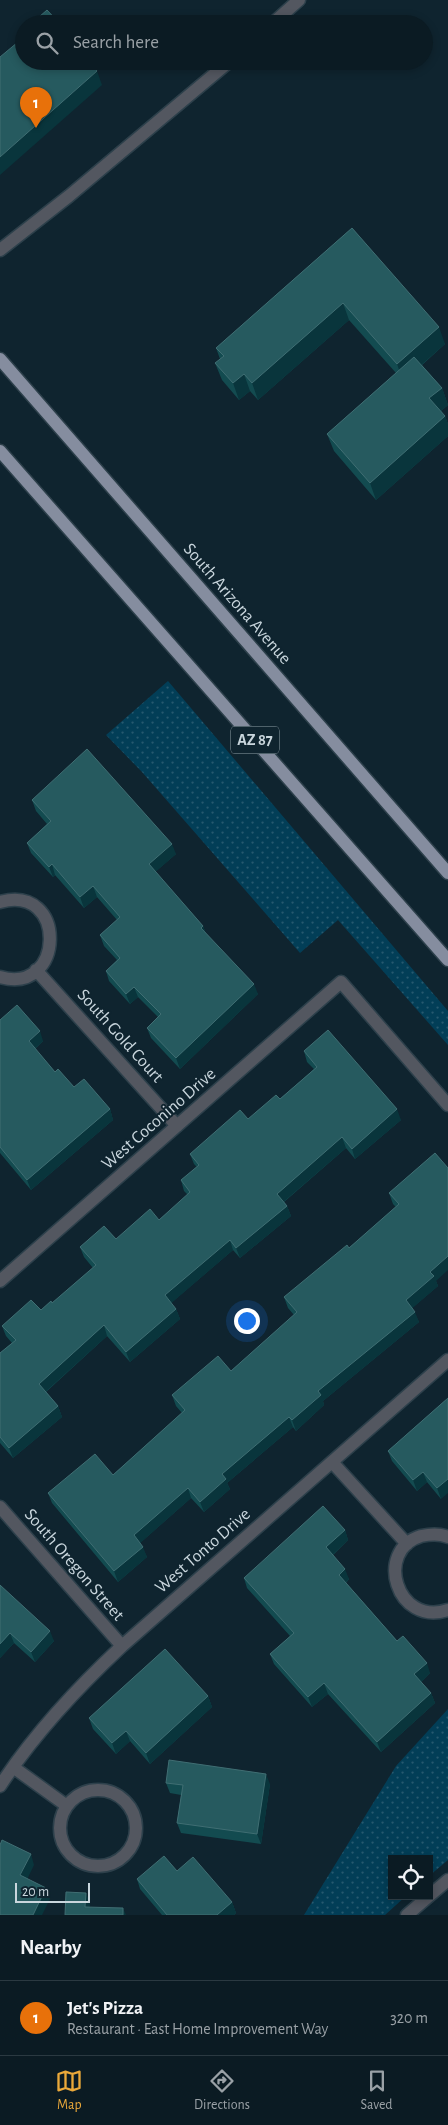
<!DOCTYPE html>
<meta charset="utf-8">
<style>
:root{--surface:#0b1b23;--page:#14242b;--text:#f1f3f6;--muted:#9aa1a6;--line:#2b3941;--accent:#eba93a}
body{margin:0;font-family:"Alegreya Sans",sans-serif;background:var(--page);color:var(--text)}
.controls{position:absolute;right:15px;bottom:15px;display:grid;overflow:hidden;border-radius:0px;box-shadow:0 2px 8px #0003}
.controls button{width:45px;height:45px;display:grid;place-items:center;padding:0;border:0;border-bottom:1px solid var(--line);background:var(--surface);color:var(--text);font:25px sans-serif}
.scale{position:absolute;left:15px;bottom:12px;width:75px;box-sizing:border-box;padding-left:5px;border:2px solid #c9d6dd;border-top:0;font-size:14px;line-height:18px;white-space:nowrap;color:#c9d6dd;-webkit-text-stroke:4px #0f242f;paint-order:stroke}
.you{position:absolute;left:246px;top:1320px;width:18px;height:18px;margin:-12px;border:4px solid #fff;border-radius:50%;background:#1a73e8;box-shadow:0 0 0 8px #1a73e833}
.badge{display:grid;place-items:center;width:32px;height:32px;border-radius:50%;background:var(--accent);color:#fff;font-size:16px;font-weight:700}
.pin{position:absolute;translate:-50% -41px;filter:drop-shadow(0 1px 2px #0008)}
.pin::after{content:'';position:absolute;top:26px;width:18px;height:15px;background:inherit;clip-path:polygon(0 0,100% 0,50% 100%)}
.list{margin:0;padding:0;list-style:none}
h2{display:flex;justify-content:space-between;align-items:center;height:65px;margin:0;padding:0 20px;font-size:21px}
h2 small{font-size:16px;font-weight:400;color:var(--muted)}
.list li{display:grid;grid-template-columns:32px 1fr auto;gap:15px;align-items:center;box-sizing:border-box;height:75px;padding:0 20px;border-top:1px solid var(--line)}
.list b{display:block;font-size:19px;white-space:nowrap}
.list p{margin:0;font-size:16px;white-space:nowrap;color:var(--muted)}
.list em{font-size:16px;font-style:normal;color:var(--muted)}
.icon{flex:none;width:28px;height:28px;fill:none;stroke:currentColor;stroke-width:2;stroke-linecap:round;stroke-linejoin:round}
.map{position:relative;flex:none;width:448px;height:1915px;overflow:hidden}
.search{position:absolute;background:var(--surface);box-shadow:0 2px 8px #0003;left:15px;right:15px;top:15px;height:55px;display:flex;align-items:center;gap:12px;box-sizing:border-box;padding:0 18px;border-radius:28px;color:var(--muted);font-size:19px}
.sheet{height:140px;background:var(--surface)}
nav{display:flex;justify-content:space-around;align-items:center;box-sizing:border-box;height:70px;border-top:1px solid var(--line);background:var(--surface);font-size:14px;color:var(--muted)}
nav a{display:grid;justify-items:center;gap:2px}
nav .on{color:var(--accent)}
.map>svg:first-child{display:block}
.park{fill:url(#park-dots)}
.lines{fill:none;stroke-linecap:round;stroke-linejoin:round}
.minor-casing{stroke:#2d404b;stroke-width:15}
.major-casing{stroke:#2d404b;stroke-width:15}
.minor{stroke:#535760;stroke-width:12}
.major{stroke:#858d9f;stroke-width:12}
.wall{fill:#134b50}
.shaded-wall{fill:#09353c}
.building{fill:#265a5f;stroke:#406e73}
.labels{text-anchor:middle;dominant-baseline:central;stroke-width:4;stroke-linejoin:round;paint-order:stroke}
.shield{fill:#0f242f;stroke:#91a1a9;stroke-width:1}
.shield-label{font-size:16px;font-weight:bold;fill:#c9d6dd}
.street-label{font-size:18px;fill:#c9d6dd;stroke:#0f242f}
</style>
<div class="map">
<svg width="448" height="1915" viewBox="0 0 448 1915">
<defs>
<pattern id="park-dots" width="8" height="8" patternUnits="userSpaceOnUse" patternTransform="scale(1.25)"><rect width="8" height="8" fill="#023e57"/><path d="M2 2h.1M6 6h.1" fill="none" stroke="#26596f" stroke-width="1.8" stroke-linecap="round"/></pattern>
</defs>
<rect width="100%" height="100%" fill="#0f242f"/>
<!-- park -->
<path class="park" d="M168,681l280,330v34l-110,-125 -38,33 -158,-181 -36,-37z
M448,1709v151l-19,16v-17h-37v37h14l-21,19h-81l92,-149z"/>
<g class="lines">
<defs>
<path id="minor" d="M272,24l27,-24
M0,250l69,-54 161,-135
M0,902c68,-19 65,94 0,75
M36,970l141,156
M0,1281l341,-299 107,123
M332,1462l75,82
M0,1507l122,139
M448,1537c-9,-4 -18,-3 -27,-1 -47,14 -25,91 27,74
M13,1767l54,39
M0,1786c34,-52 76,-97 122,-140l326,-286
M60 1828a38 38 0 1 1 76 0a38 38 0 1 1-76 0Z
M429,1896l19,-16
M407,1915l22,-19"/>
<path id="major" d="M0,359l448,514
M0,451l448,509"/>
</defs>
<!-- minor casing -->
<use href="#minor" class="minor-casing"/>
<!-- major casing -->
<use href="#major" class="major-casing"/>
<!-- minor -->
<use href="#minor" class="minor"/>
<!-- major -->
<use href="#major" class="major"/>
</g>
<!-- wall -->
<path class="wall" d="M352,228l93,116 -23,21 20,23 6,17 -7,6 4,5 3,8v12l-72,64 -42,-49 -7,-17 69,-61 -47,-53 -91,80 -8,-9 -11,9 -17,-20 -7,-17 5,-4 -4,-11z
M32,800l144,54 -21,18 48,54 3,8 52,60 -78,75 -29,-31 -4,-10 11,-11 -20,-20 -8,7 -21,-23 -3,-10 11,-11 -13,-14 -4,-11 17,-15 -20,-23 -13,11 -29,-33 -2,2 -22,-24 -4,-10 20,-19 -11,-13z
M0,1020l43,21 -8,8 20,23 19,15 36,22 3,11 -82,70 -31,-37z
M304,1051l97,69 -46,39 -9,-11 -62,54 3,4 4,10 -51,42 -7,-8 -62,53 5,6 4,10 -50,43 -23,-26 -61,56 12,14 4,11 -49,41 -13,-15v-90l12,-10 -6,-7 -4,-10 39,-16 11,-7 41,-35 -9,-11 -4,-10 36,-8 43,-19 29,-25 -4,-4 -3,-11 16,-13 -3,-3 -4,-10 58,-35 32,-20 34,-30 -7,-7z
M435,1153l1,128 2,5 -26,22 7,14 -96,79 1,4 -28,26 -3,-4 -66,56 3,6 -26,23 -13,-14 -51,45 7,14 -29,25 -66,-79 -4,-10 65,-18 69,-62 -6,-7 -4,-11 59,-24 63,-56 -6,-7 -4,-11 65,-49 47,-41 -3,-3 -4,-11z
M448,1398l-7,101 -14,-17 -10,9 -25,-30 -4,-10z
M345,1530l3,10 -15,15 16,24 -3,4 51,58 33,32 -9,9 10,11 4,10 -54,49 -53,-58 -16,13 -38,-43 -4,-10 20,-18 -43,-48 -3,-10z
M0,1585l54,56 -19,21 -21,-19 -14,15z
M208,1696l4,11 -62,57 -20,-23 -14,13 -23,-25 -4,-11z
M166,1783l104,1 -9,60 -80,-11 -4,-10 4,-28 -11,-2z
M137,1879l95,23 4,11 -2,2h-72l-22,-26z"/>
<!-- shaded-wall -->
<path class="shaded-wall" d="M97,71l5,14 -102,90v-18z
M343,303l6,17 -91,80 -6,-17z
M439,327l6,17 -42,37 -6,-17z
M244,374l6,17 -11,9 -6,-17z
M442,388l6,17 -12,10 -7,-17z
M445,416l3,8v12l-72,64 -6,-17z
M172,844l4,10 -24,21 -3,-11z
M52,864l3,11 -2,2 -4,-10z
M93,886l4,11 -13,11 -4,-11z
M203,926l4,10 -6,-8z
M254,984l4,10 -78,75 -4,-11z
M134,987l4,10 -8,7 -4,-10z
M40,1031l3,10 -11,10 -3,-10z
M110,1109l3,11 -82,70 -4,-10z
M397,1109l4,11 -46,39 -3,-10z
M342,1137l4,11 -65,56 -4,-10z
M287,1206l4,10 -51,42 -4,-10z
M230,1240l3,10 -65,56 -3,-11z
M448,1256v14l-12,11 2,5 -29,25 -3,-11 24,-28z
M176,1309l4,10 -50,43 -4,-10z
M415,1312l4,10 -96,79 1,4 -28,26 -4,-11 26,-29z
M104,1325l3,11 -64,58 -4,-10z
M58,1406l4,11 -49,41 -4,-10z
M289,1417l4,10 -66,56 3,6 -26,23 -4,-10 22,-28z
M423,1472l4,10 -10,9 -4,-11z
M448,1479v14l-7,6 -4,-11z
M188,1488l3,10 -53,47 -4,-10z
M345,1530l3,10 -18,17 -4,-10z
M143,1547l4,10 -29,25 -4,-11z
M345,1569l4,10 -6,6 -4,-10z
M50,1631l4,10 -19,21 -4,-10z
M10,1633l4,10 -14,15v-14z
M427,1663l3,10 -12,12 -4,-11z
M324,1683l4,11 -16,13 -4,-10z
M431,1693l4,10 -54,49 -4,-10z
M208,1696l4,11 -62,57 -4,-11z
M126,1731l4,10 -14,13 -4,-11z
M266,1774l4,10 -9,60 -4,-10z
M31,1854l3,11 -10,21 -4,-11z
M46,1888l4,11 -8,16h-9z
M86,1893l4,10 -1,12 -4,-8z
M232,1902l4,11 -2,2h-17z
M123,1908l3,7h-3z"/>
<!-- building -->
<path class="building" d="M47,10l13,14h-29z
M24,30v31h65l8,10 -97,86v-100l24,-20 -3,-4z
M352,228l87,99 -42,37 -54,-61 -91,80 -8,-9 -11,9 -18,-20 9,-7 -8,-8z
M414,357l28,31 -13,10 16,18 -75,67 -43,-49z
M87,749l85,95 -23,20 54,62 -2,2 53,56 -78,74 -29,-30 14,-14 -27,-27 -8,7 -20,-23 14,-13 -20,-23 20,-18 -27,-31 -13,11 -28,-33 -3,3 -22,-24 24,-22 -19,-21z
M17,1005l23,26 -11,10 26,31 3,-3 16,18 10,-8 26,30 -83,71 -27,-33v-127z
M328,1030l69,79 -45,40 -10,-12 -65,57 10,12 -51,42 -6,-8 -65,55 11,14 -50,43 -22,-27 -65,59 19,22 -49,42 -9,-11v-84l16,-13 -14,-14 29,-26 10,10 10,-9 1,2 44,-38 -16,-18 24,-21 12,13 34,-30 9,11 31,-28 -9,-12 18,-15 -9,-11 50,-44 8,9 28,-24 4,4 37,-32 -13,-16z
M435,1153l13,15v88l-18,16 4,4 -28,24 9,12 -97,79 3,4 -29,25 -3,-3 -67,57 4,5 -26,23 -12,-14 -54,47 9,12 -29,24 -66,-78 47,-39 18,21 72,-65 -13,-15 46,-39 13,15 66,-59 -13,-15 63,-52 2,3 50,-44 -10,-11z
M448,1398v81l-11,9 -14,-16 -10,8 -25,-29z
M323,1506l22,24 -19,17 19,22 -6,6 58,66 6,-5 24,27 -13,11 17,19 -54,49 -53,-59 -16,14 -38,-43 24,-21 -50,-55z
M0,1585l50,46 -19,21 -21,-19 -10,11z
M165,1649l43,47 -62,57 -20,-22 -14,12 -23,-25z
M169,1760l97,14 -9,60 -80,-11 6,-38 -17,-2z
M2,1840l29,14 -11,21 26,13 -13,27h-33v-70z
M164,1856l13,15 16,-14 39,45 -15,13h-50l-30,-36z
M66,1892l20,1 -1,14 38,1v7h-58z"/>
<g class="labels">
<!-- shield labels -->
<rect class="shield" x="231" y="726.5" width="48" height="27" rx="4"/>
<g class="shield-label">
<text x="255" y="740">AZ 87</text>
</g>
<!-- street labels -->
<g class="street-label">
<text transform="translate(237 604) rotate(49)">South Arizona Avenue</text>
<text transform="translate(120 1036) rotate(48)">South Gold Court</text>
<text transform="translate(159 1119) rotate(-41)">West Coconino Drive</text>
<text transform="translate(203 1551) rotate(-41)">West Tonto Drive</text>
<text transform="translate(74 1565) rotate(49)">South Oregon Street</text>
</g>
</g>
</svg>
<div class="controls">
<button><svg class="icon" aria-label="locate" viewBox="0 0 24 24"><circle cx="12" cy="12" r="6"/><path d="M12 2v4M12 18v4M2 12h4M18 12h4"/></svg></button>
</div>
<div class="scale">20 m</div>
<div class="you"></div>
<div class="pin badge" style="left:36px;top:128px;background:#e8710a">1</div>
<div class="search"><svg class="icon" aria-label="search" viewBox="0 0 24 24"><circle cx="10" cy="10" r="6"/><path d="M15 15l6 6"/></svg>Search here</div>
</div>
<section class="sheet">
<h2>Nearby<small></small></h2>
<ul class="list">
<li><span class="badge" style="background:#e8710a">1</span><div><b>Jet's Pizza</b><p>Restaurant · East Home Improvement Way</p></div><em>320 m</em></li>
</ul>
</section>
<nav>
<a class="on"><svg class="icon" aria-label="map" viewBox="0 0 24 24"><path d="M3 6l6-2 6 2 6-2v14l-6 2-6-2-6 2zM9 4v14M15 6v14"/></svg>Map</a>
<a><svg class="icon" aria-label="directions" viewBox="0 0 24 24"><path d="M12 3l9 9-9 9-9-9zM9 14v-3h6M13 9l2 2-2 2"/></svg>Directions</a>
<a><svg class="icon" aria-label="saved" viewBox="0 0 24 24"><path d="M7 4h10v16l-5-4-5 4z"/></svg>Saved</a>
</nav>
